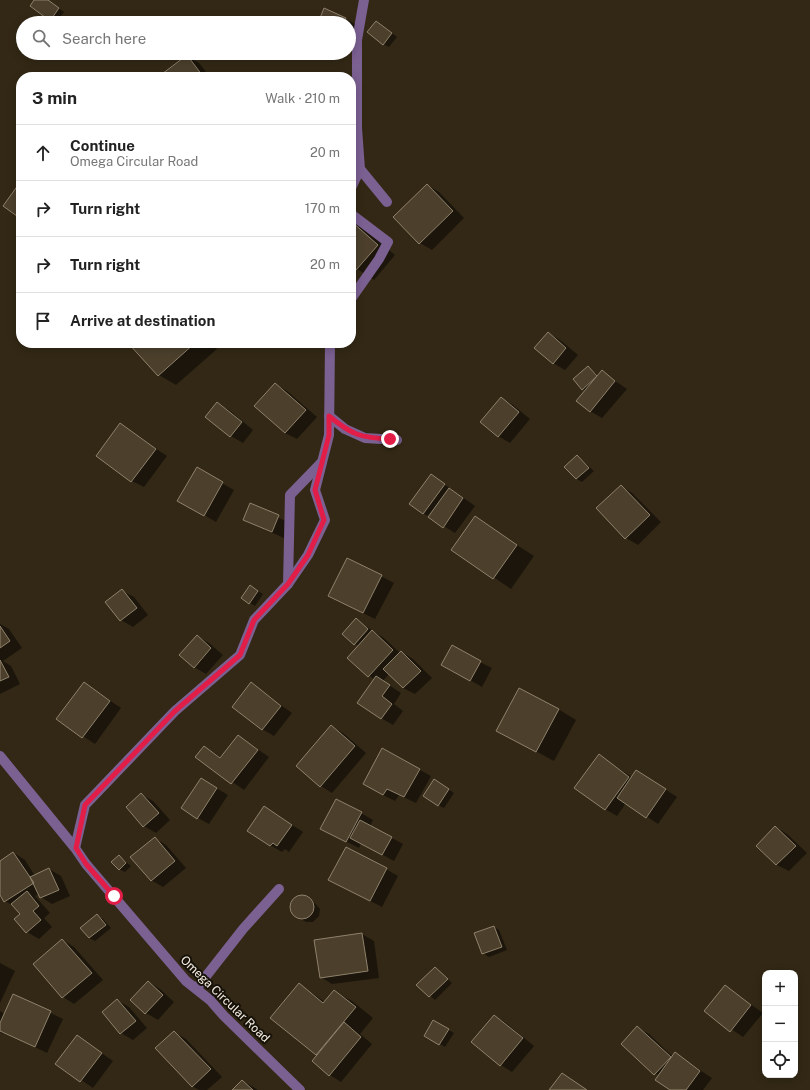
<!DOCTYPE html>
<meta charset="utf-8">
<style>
:root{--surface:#fff;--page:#f2f2f2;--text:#222;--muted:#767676;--line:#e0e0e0}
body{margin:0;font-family:"Public Sans",sans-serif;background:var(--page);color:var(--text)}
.controls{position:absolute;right:12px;bottom:12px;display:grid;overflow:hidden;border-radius:8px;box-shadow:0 2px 10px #0003}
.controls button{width:36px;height:36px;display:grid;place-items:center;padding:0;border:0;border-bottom:1px solid var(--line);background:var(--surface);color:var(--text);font:20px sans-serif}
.stop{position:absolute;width:12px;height:12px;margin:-9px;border:3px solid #e11d48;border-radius:50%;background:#fff}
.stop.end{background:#e11d48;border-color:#fff;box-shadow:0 1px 4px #0008}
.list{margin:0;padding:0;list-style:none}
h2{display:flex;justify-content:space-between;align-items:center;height:52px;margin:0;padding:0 16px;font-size:17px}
h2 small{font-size:13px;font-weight:400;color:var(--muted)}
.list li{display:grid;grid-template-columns:26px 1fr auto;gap:12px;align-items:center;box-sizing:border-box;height:56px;padding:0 16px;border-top:1px solid var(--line)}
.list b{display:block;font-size:15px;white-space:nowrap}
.list p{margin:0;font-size:13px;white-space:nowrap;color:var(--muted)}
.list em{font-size:13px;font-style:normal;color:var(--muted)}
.icon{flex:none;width:22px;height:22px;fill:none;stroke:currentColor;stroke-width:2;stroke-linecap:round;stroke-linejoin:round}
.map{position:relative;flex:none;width:810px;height:1090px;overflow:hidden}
.search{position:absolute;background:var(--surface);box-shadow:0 2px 10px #0003;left:16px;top:16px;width:340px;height:44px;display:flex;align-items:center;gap:10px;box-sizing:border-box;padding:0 14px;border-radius:22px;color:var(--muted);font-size:15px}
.panel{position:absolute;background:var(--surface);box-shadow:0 2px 10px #0003;left:16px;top:72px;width:340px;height:276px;border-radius:16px}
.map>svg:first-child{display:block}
.shadow{fill:#0007}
.building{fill:#4c402c;stroke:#8f826c}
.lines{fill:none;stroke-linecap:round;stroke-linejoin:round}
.service{stroke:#7b6092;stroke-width:10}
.minor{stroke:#7b6092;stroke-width:10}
.route{stroke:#e11d48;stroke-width:5}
.labels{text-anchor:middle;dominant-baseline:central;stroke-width:4;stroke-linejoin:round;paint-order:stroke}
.street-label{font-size:12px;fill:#f5eee2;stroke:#171209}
</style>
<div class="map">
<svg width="810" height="1090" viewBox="0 0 810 1090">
<rect width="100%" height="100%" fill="#332815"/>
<!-- shadow -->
<path class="shadow" d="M36,0h11l17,12 -9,11 -5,-3z
M345,19l12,6 -8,19v-21h-30z
M377,22l20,15 -8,10 -6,-3z
M187,56l12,7 11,14h-51z
M427,185l12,7 25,26 -32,32 -12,-7z
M351,218l44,37 -21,25 -23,-15z
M548,333l12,7 18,15 -13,15 -12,-7z
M130,343h82l5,6 -41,36 -17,-10z
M588,367l11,9 3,-4 25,17 -25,29 -12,-7 -4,-20 -3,-2z
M275,384l12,7 30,26 -20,22 -12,-6 -29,-27z
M502,398l11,7 17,14 -20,24 -12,-7z
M217,404l12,6 24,20 -10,13 -12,-7 -24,-20z
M120,425l47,31 -23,31 -12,-6z
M577,456l17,15 -12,11 -5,-3 -11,-12z
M197,469l37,21 -18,32 -37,-22z
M431,475l44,31 -20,27 -32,-20z
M621,486l11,7 29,29 -23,23 -12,-7z
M250,505l40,18 -6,15 -40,-18z
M475,518l59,38 -23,33 -58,-39z
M348,559l46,24 -19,36 -34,-17z
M256,590l7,4 -8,12 -5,-3z
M122,591l12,6 14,18 -15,12 -12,-7 -14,-17z
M356,620l28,18 16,15 2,-1 11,7 19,19 -17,16 -12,-6 -14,-14 -6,7 18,12 -7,11 9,7 -10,14 -12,-7 -6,-38 -27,-22 11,-12 -4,-2z
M0,624l9,5 13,19 -19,13 8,5 9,18 -20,10z
M197,636l12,7 14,12 -17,19 -12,-7z
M480,662l12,6 -10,19 -39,-22z
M84,683l37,25 -26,36 -38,-25z
M251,684l41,29 -18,23 -12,-7z
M558,709l18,11 -22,41 -39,-21z
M331,726l12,7 23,20 -34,40 -11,-7z
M238,736l31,21 -25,33 -47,-33 8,-10 17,11z
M382,749l49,27 -15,27 -17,-8 -4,6 -20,-10z
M599,756l33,21 16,1 29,19 -19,27 -32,-21 -9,13 -12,-7z
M201,779l27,16 -19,29 -11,-6z
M434,780l20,13 -10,15 -6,-3z
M141,794l12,7 17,19 -14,13 -12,-7z
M265,807l38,25 -14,20 -4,-3 -3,3 -12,-7z
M361,813l12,7 -3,6 33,18 -9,17 -33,-18 -2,5 -26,-13z
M776,827l11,7 20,19 -18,18 -12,-6 -19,-19z
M155,838l11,7 20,23 -23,19 -12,-7z
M14,853l11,7 10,16 14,-7 12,7 9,20 -18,8 -11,-7 -2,-3 -4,2 15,17 -6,5 8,9 -13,12 -12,-7 -6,-18 -6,-7 -10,-6 -5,-8v-31z
M119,856l12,10 -6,6 -6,-3z
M386,869l12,7 -16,31 -41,-21z
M299,896l8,1 6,4 7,8 -1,7 -6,6h-7l-13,-8 -1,-10z
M98,916l5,3 8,9 -16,13 -6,-3z
M494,927l5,3 8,20 -18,7 -6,-4z
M362,934l12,7 5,37 -47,6 -11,-7 -6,-36z
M63,940l11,7 29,33 -29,24 -11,-7z
M0,963l15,8 -15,32z
M435,968l17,15 -17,17 -17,-15z
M149,982l11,7 14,13 -16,18 -12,-7 -14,-13z
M299,984l26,18 9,-11 18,10 21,17 -13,16 12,10 -31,38 -11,-7 -12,-20 -47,-37z
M725,986l38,27 -20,24 -38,-26z
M14,995l49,24 -16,34 -43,-21 -1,2 -3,-2v-21l5,3z
M117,1000l12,7 18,21 -14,12 -12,-7z
M495,1016l11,7 28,23 -22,26 -11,-7z
M433,1021l21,12 -9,14 -20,-12z
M638,1028l11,6 24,23 2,-3 37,24 -9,12h-32l-12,-14 -37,-32z
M174,1032l12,7 36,38 -15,13h-8l-7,-4z
M77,1036l36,25 -20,27 -36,-25z
M243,1081l15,9h-25z"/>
<!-- building -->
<path class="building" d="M34,0h14l11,8 -9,13 -20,-15z
M324,8l22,10 -3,5h-25z
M376,21l16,12 -9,12 -16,-13z
M187,55l15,20 -3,2h-41z
M21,181v38l-18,-13z
M427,184l26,27 -34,33 -26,-27z
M351,221l27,24 -22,25 -5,-4z
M548,332l18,16 -13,16 -19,-16z
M128,343h67l-37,33z
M588,366l9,10 -15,14 -9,-11z
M602,370l13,11 -25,31 -14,-11z
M275,383l31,27 -21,23 -31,-27z
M501,397l18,15 -21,25 -18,-15z
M217,402l25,20 -12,15 -25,-20z
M120,423l36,26 -25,33 -35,-26z
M577,455l12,13 -13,11 -12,-12z
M197,467l26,15 -19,34 -27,-15z
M431,474l14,10 -22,30 -14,-10z
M621,485l29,30 -25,24 -29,-31z
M449,488l14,10 -20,30 -15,-11z
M250,503l29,12 -7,17 -29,-12z
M475,516l42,29 -24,34 -42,-29z
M347,558l35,17 -19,38 -35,-17z
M250,585l8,6 -9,13 -8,-6z
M122,589l15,19 -17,13 -15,-19z
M356,618l12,11 -14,16 -12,-11z
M0,626l10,15 -10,7z
M372,630l21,20 -25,27 -21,-19z
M197,635l14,13 -17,20 -15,-13z
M452,645l29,16 -11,20 -29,-16z
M401,651l20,20 -18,17 -20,-19z
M0,660l9,17 -9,4z
M376,676l14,9 -8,11 10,8 -11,15 -24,-16z
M84,682l26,19 -28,37 -26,-19z
M251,682l30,24 -19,24 -30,-23z
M519,688l40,21 -23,43 -40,-21z
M331,725l24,21 -35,41 -24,-21z
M238,735l20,15 -27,34 -36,-27 9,-11 16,12z
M382,748l38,21 -16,28 -17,-8 -4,6 -20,-11z
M599,754l30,23 -24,33 -31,-22z
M636,770l30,19 -20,29 -29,-20z
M201,778l16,10 -20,31 -16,-11z
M434,779l15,10 -11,17 -15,-10z
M141,793l18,20 -16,14 -17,-20z
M336,799l26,13 -16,30 -26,-13z
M264,806l28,19 -15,21 -4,-3 -3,3 -23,-15z
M360,820l32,17 -10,18 -32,-17z
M775,826l21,20 -20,19 -20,-19z
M155,837l20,24 -24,20 -21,-24z
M346,847l41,21 -17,33 -42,-21z
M13,852l21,31 -30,19 -4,-7v-34z
M119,855l7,8 -7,7 -8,-8z
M49,868l10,22 -19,8 -10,-21z
M27,891l12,15 -6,5 8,9 -15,13 -12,-14 6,-5 -9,-10z
M290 907a12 12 0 1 1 24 0a12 12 0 1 1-24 0Z
M97,914l9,11 -17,13 -9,-10z
M494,926l8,21 -20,7 -8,-21z
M362,933l6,38 -48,7 -6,-38z
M62,939l30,34 -30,25 -29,-34z
M435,967l13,12 -19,18 -13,-12z
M148,981l15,14 -18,19 -15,-14z
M299,983l24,20 11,-13 22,17 -40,48 -46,-37z
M725,985l26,20 -21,27 -26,-21z
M13,994l38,17 -16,36 -35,-16v-8z
M117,999l19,22 -16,13 -18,-22z
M494,1015l29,23 -23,28 -29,-24z
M433,1020l16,9 -10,16 -15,-9z
M344,1022l17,15 -32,39 -17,-15z
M637,1026l34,31 -17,18 -33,-31z
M174,1031l37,38 -19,18 -37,-39z
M77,1035l25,18 -22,29 -25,-18z
M675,1052l25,19 -14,19h-16l-15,-10z
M562,1073l25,17h-38z
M242,1080l11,10h-21z"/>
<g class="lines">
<!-- service -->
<path class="service" d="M329,416l16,13 20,9 32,2
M288,584l2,-89 32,-33"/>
<!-- minor -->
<path class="minor" d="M360,169l27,33
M351,188l9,-19 -3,-41v-88l7,-40
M351,214l37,28 -9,17 -28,40
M0,756l75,92 11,16 100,117 24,19 14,16 76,74
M75,848l10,-43 90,-94 65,-56 14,-35 34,-36 20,-29 17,-35 -10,-30 14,-55 1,-92
M196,989l47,-60 36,-40"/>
</g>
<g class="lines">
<!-- route -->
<path class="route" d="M114,896l-28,-32 -10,-16 9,-43 90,-94 65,-56 14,-35 34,-36 20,-29 16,-35 -9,-30 14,-55v-19c23,19 32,22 61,23"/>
</g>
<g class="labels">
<!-- street labels -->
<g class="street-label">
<text transform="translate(225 999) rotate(44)">Omega Circular Road</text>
</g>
</g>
</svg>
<div class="controls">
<button>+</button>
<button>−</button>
<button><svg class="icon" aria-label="locate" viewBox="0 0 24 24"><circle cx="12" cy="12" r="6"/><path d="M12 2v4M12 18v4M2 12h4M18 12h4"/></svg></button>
</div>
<div class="stop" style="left:114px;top:896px"></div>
<div class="stop end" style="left:390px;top:439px"></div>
<div class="search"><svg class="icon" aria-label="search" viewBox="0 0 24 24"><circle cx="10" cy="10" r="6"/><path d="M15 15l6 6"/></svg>Search here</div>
<section class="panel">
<h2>3 min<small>Walk · 210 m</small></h2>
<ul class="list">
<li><svg class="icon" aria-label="ahead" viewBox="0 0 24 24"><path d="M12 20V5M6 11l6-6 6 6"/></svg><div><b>Continue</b><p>Omega Circular Road</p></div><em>20 m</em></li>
<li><svg class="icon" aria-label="right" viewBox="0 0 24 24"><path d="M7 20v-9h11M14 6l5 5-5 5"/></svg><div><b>Turn right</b></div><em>170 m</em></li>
<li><svg class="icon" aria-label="right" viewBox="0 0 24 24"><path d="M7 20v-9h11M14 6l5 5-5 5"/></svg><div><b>Turn right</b></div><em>20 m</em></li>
<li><svg class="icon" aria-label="arrive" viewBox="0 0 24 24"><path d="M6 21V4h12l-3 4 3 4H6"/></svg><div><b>Arrive at destination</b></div></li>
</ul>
</section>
</div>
